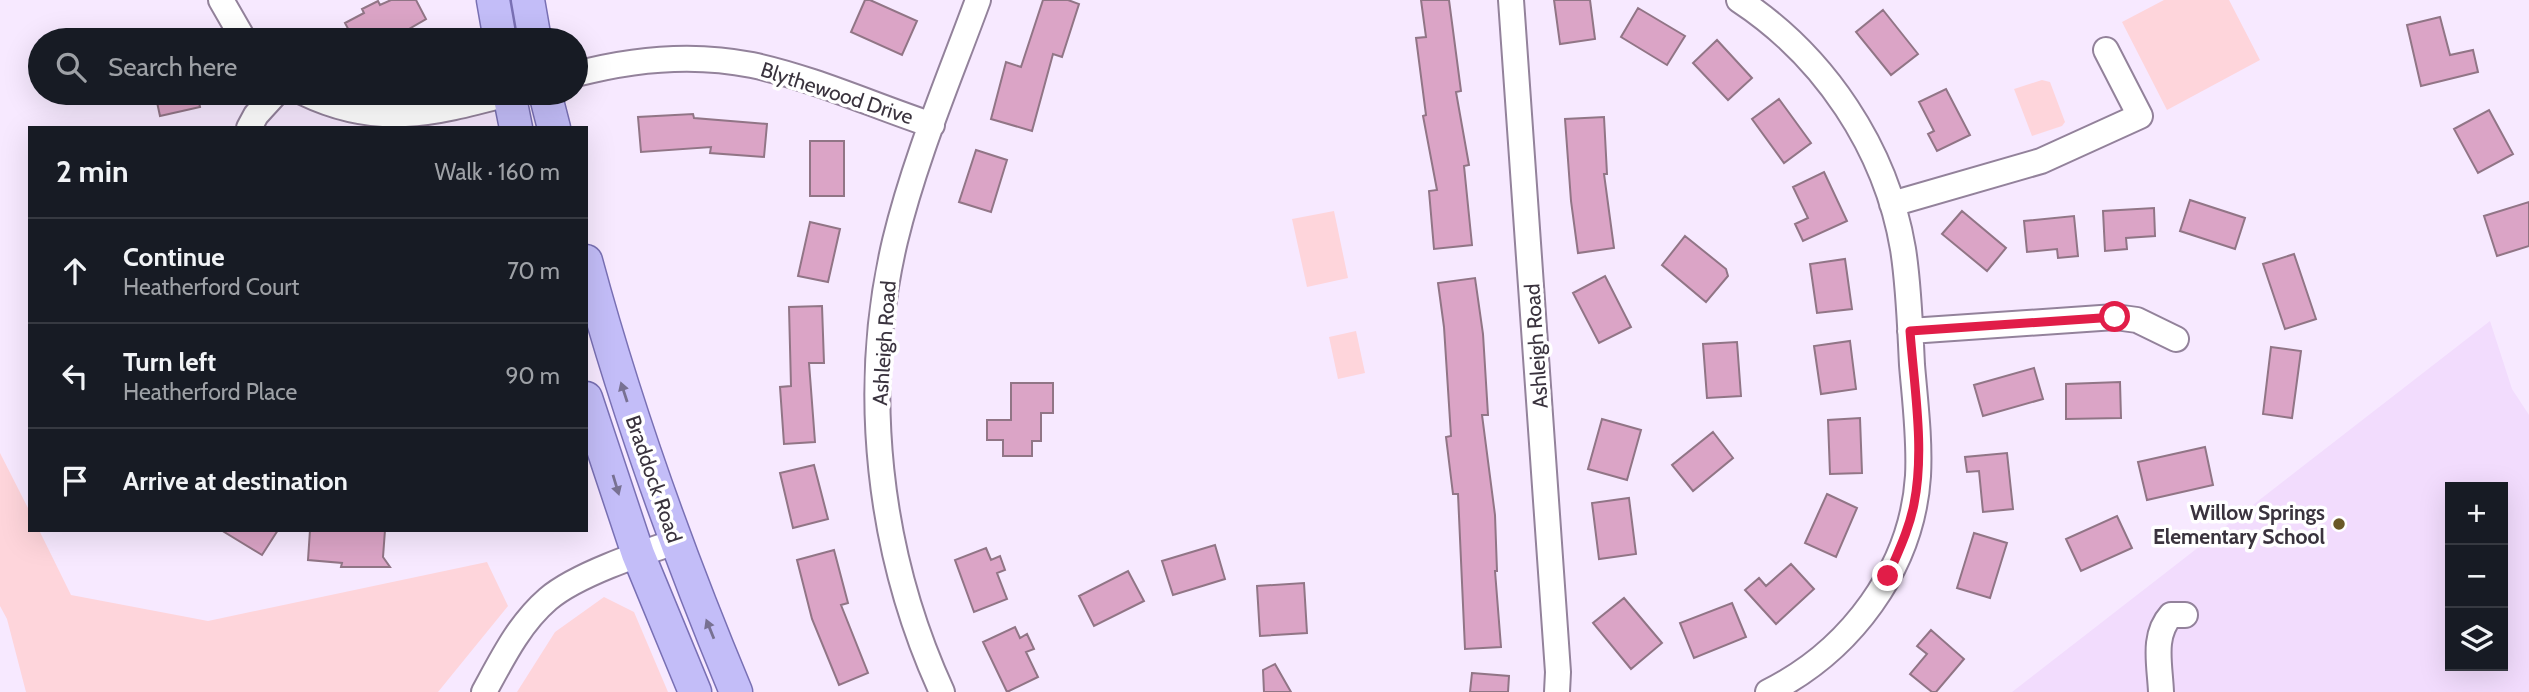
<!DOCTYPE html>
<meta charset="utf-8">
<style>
:root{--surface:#171b24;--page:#20242c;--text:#f1f3f6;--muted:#9ea1a6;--line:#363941}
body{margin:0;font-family:Cabin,sans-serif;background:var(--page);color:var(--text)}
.controls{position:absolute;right:21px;bottom:21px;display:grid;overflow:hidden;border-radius:0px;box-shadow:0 7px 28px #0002}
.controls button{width:63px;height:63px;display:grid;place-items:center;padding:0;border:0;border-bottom:2px solid var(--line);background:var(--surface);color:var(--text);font:35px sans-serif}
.stop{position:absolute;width:21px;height:21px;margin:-16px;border:5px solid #e11d48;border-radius:50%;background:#fff}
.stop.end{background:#e11d48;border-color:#fff;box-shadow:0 2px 7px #0008}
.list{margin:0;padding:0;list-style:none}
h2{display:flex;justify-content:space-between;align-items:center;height:91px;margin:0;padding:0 28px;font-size:30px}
h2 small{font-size:23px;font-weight:400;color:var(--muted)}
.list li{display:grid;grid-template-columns:46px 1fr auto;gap:21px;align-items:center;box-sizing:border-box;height:105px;padding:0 28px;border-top:2px solid var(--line)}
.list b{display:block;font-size:26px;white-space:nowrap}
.list p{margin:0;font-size:23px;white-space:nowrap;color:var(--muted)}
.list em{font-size:23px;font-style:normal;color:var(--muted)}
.icon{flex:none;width:38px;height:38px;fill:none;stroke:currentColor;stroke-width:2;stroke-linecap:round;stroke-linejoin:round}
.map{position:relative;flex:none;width:2529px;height:692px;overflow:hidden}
.search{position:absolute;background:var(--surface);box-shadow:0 7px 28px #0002;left:28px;top:28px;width:560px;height:77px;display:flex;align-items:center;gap:18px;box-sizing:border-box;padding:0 24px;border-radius:38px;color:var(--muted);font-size:26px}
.panel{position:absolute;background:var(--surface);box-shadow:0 7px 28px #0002;left:28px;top:126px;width:560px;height:406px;border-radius:0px}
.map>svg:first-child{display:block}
.built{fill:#f2dcfd;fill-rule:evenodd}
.green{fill:#fed5db}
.building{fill:#dba4c6;stroke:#917586;stroke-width:2}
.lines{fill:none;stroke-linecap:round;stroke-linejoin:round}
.minor-casing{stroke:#93829b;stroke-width:28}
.major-casing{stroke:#7970b4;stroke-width:35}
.minor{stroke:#fff;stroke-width:24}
.major{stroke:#c3bdf8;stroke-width:32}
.oneway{fill:#787192}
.route{stroke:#e11d48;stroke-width:9}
.poi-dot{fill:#6a5927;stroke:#fff;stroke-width:2.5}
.labels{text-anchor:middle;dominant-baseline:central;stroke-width:7;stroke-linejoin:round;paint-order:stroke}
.street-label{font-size:21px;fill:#3a333e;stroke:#fff}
.poi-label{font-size:21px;font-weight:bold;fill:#3a333e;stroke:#fff;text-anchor:end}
</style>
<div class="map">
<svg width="2529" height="692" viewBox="0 0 2529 692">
<rect width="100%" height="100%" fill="#f7e9ff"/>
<!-- built -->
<path class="built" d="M2490,321l22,68 17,26v277h-517zM2450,487h53v179h-53z"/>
<!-- green -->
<path class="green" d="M2164,0h65l31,60 -93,50 -45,-88z
M2042,80l8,2 15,40 -3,4 -30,10 -18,-47z
M1334,211l14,67 -41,9 -15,-68z
M1356,331l9,42 -27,6 -9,-42z
M0,453l30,59v18h9l32,65 137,26 279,-59 21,44 -70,86h-412l-19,-73 -7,-13z
M604,597l30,15 34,80h-151l38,-60z"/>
<!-- building -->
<path class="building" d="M391,0h25l10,19 -36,21h-36l-9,-17 19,-10 -2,-4 16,-8 2,4z
M865,0h5l47,21 -15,34 -51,-23z
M1043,0h25l11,4 -17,53 -9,-3 -21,77 -41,-12 15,-57 15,5z
M1421,0h28l12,91 -5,1 13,73 -5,1 8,79 -38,4 -5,-58 8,-1 -14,-74 3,-1 -10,-77 10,-1z
M1554,0h36l5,39 -35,5z
M1638,8l47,28 -18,29 -46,-28z
M1883,10l35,44 -27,21 -35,-43z
M2440,17l10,38 23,-5 5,22 -57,14 -14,-61z
M1717,40l35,38 -24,22 -35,-37z
M1946,89l24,46 -33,16 -9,-17 6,-3 -15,-29z
M155,93h42l3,14 -40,9z
M1779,99l32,44 -27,20 -32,-44z
M2489,110l24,44 -35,19 -24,-44z
M693,114l1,4 73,6 -3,33 -54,-4 1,-6 -70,5 -3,-35z
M1604,117l3,57h-3l10,74 -36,5 -7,-52 -6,-82z
M810,141h34v55h-34z
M976,150l31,10 -16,52 -32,-10z
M1824,172l23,49 -44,20 -8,-17 13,-6 -15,-31z
M2190,200l55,18 -10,31 -55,-18z
M2529,202v44l-32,10 -13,-40z
M2154,208l1,28 -29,2 1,11 -22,2 -2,-40z
M1962,211l44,37 -19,23 -45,-37z
M2074,216l4,40 -20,2 -1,-9 -30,3 -3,-31z
M810,222l30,7 -12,53 -30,-6z
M1685,236l41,33 2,7 -22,26 -44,-37z
M2294,254l22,65 -31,10 -22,-65z
M1845,259l7,50 -35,4 -7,-49z
M1605,276l26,51 -32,16 -26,-50z
M1475,278l8,56 5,81h-6l13,100 2,56h-2l6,76 -36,2 -7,-155h-5l-7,-57 5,-1 -7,-109 -6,-44z
M822,306l2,57h-15l6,79 -31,2 -4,-57 11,-1 -2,-79z
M1850,341l6,48 -35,5 -7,-48z
M1737,342l4,54 -34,2 -4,-54z
M2271,347l30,4 -9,67 -29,-4z
M2034,368l9,31 -60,17 -9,-31z
M2120,382l1,36 -55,1v-35z
M1011,383h42v30h-12v28h-9v15h-29v-16h-16v-20h24z
M1860,418l2,55 -32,1 -2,-54z
M1602,419l39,11 -14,50 -39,-11z
M1713,432l20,26 -40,33 -21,-26z
M2205,447l8,38 -66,15 -9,-38z
M2007,453l6,56 -30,3 -4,-41 -12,1 -2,-15z
M814,465l14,54 -35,9 -13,-55z
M1827,494l30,14 -21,49 -31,-14z
M1629,498l7,56 -37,5 -7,-56z
M2117,516l15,32 -51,23 -15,-32z
M221,530h57l-16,25z
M310,530h75l-2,27 7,10h-49l1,-4 -34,-3z
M1974,533l33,10 -17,55 -33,-10z
M1215,545l10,34 -52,16 -11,-34z
M986,548l5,12 9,-4 5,14 -8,3 10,26 -33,13 -19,-52z
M834,550l14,53 -7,2 27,68 -29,12 -27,-66 -15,-59z
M1791,564l23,25 -38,35 -31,-34 14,-12 7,8z
M1128,571l16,30 -50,25 -15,-30z
M1304,583l3,50 -47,3 -3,-50z
M1624,598l38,45 -31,26 -38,-46z
M1732,603l14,34 -52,21 -14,-35z
M1015,627l5,11 7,-4 7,15 -8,3 12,25 -31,15 -24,-50z
M1931,630l33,29 -28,33h-4l-22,-18 17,-20 -10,-8z
M1275,664l16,28h-27l-1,-22z
M1472,673l37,3 -1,16h-38z"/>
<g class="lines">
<defs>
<path id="minor" d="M221,0l23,40
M1511,0l47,672 -1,20
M1739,0c85,56 147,148 164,249 6,38 7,77 9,116 3,36 8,74 6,111 -6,93 -68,175 -150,216
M576,74c57,-15 117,-21 176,-9 61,13 120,40 180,60
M304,93c75,36 131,20 207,0
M249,128l7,-13 20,-22
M1892,204l149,-43 99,-45 -34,-66
M1910,331l205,-14 22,3 39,19
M484,692c18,-33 35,-68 64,-93 28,-24 91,-45 127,-57
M942,692c-64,-139 -82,-302 -47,-451 20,-83 54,-162 83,-241
M2161,692c-1,-27 -9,-56 10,-77h14"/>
<path id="major" d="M493,0l7,40
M528,0l7,40
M509,93l7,35
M545,93l9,35
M586,261c40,148 91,290 150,431
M586,398l52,156 57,138"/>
</defs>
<!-- minor casing -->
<use href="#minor" class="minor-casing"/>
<!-- major casing -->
<use href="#major" class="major-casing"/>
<!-- minor -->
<use href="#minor" class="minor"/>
<!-- major -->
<use href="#major" class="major"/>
</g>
<!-- one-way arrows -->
<defs><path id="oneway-solid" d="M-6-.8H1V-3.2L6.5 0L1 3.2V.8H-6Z" transform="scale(1.75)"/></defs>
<g class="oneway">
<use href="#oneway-solid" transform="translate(624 392) rotate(-108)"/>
<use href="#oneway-solid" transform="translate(616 485) rotate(73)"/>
<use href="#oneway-solid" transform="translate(710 629) rotate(-112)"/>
</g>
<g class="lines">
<!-- route -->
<path class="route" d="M1888,576c10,-24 21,-46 26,-72 11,-54 0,-118 -4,-173l205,-14"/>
</g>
<!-- markers -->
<circle class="poi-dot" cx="2339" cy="524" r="7"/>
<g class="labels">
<!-- street labels -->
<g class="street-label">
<text transform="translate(837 93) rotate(18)">Blythewood Drive</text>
<text transform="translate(884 343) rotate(-86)">Ashleigh Road</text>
<text transform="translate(1536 346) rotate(-94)">Ashleigh Road</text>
<text transform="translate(654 479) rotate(71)">Braddock Road</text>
</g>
<!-- poi labels -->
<g class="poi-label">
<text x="2325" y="512">Willow Springs<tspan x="2325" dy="24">Elementary School</tspan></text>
</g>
</g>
</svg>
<div class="controls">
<button>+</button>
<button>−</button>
<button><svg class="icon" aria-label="layers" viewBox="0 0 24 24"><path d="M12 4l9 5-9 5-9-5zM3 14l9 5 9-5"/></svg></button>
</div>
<div class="stop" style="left:2115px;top:317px"></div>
<div class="stop end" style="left:1888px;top:576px"></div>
<div class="search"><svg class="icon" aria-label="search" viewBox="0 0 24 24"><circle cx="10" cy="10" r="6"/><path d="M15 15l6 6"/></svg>Search here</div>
<section class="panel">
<h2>2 min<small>Walk · 160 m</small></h2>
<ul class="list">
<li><svg class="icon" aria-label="ahead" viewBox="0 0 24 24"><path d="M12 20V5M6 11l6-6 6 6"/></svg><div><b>Continue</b><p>Heatherford Court</p></div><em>70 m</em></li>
<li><svg class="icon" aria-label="left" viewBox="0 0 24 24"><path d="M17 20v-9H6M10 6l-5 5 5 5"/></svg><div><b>Turn left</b><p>Heatherford Place</p></div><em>90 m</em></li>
<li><svg class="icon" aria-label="arrive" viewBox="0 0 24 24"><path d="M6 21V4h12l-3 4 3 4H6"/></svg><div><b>Arrive at destination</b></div></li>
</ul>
</section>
</div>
